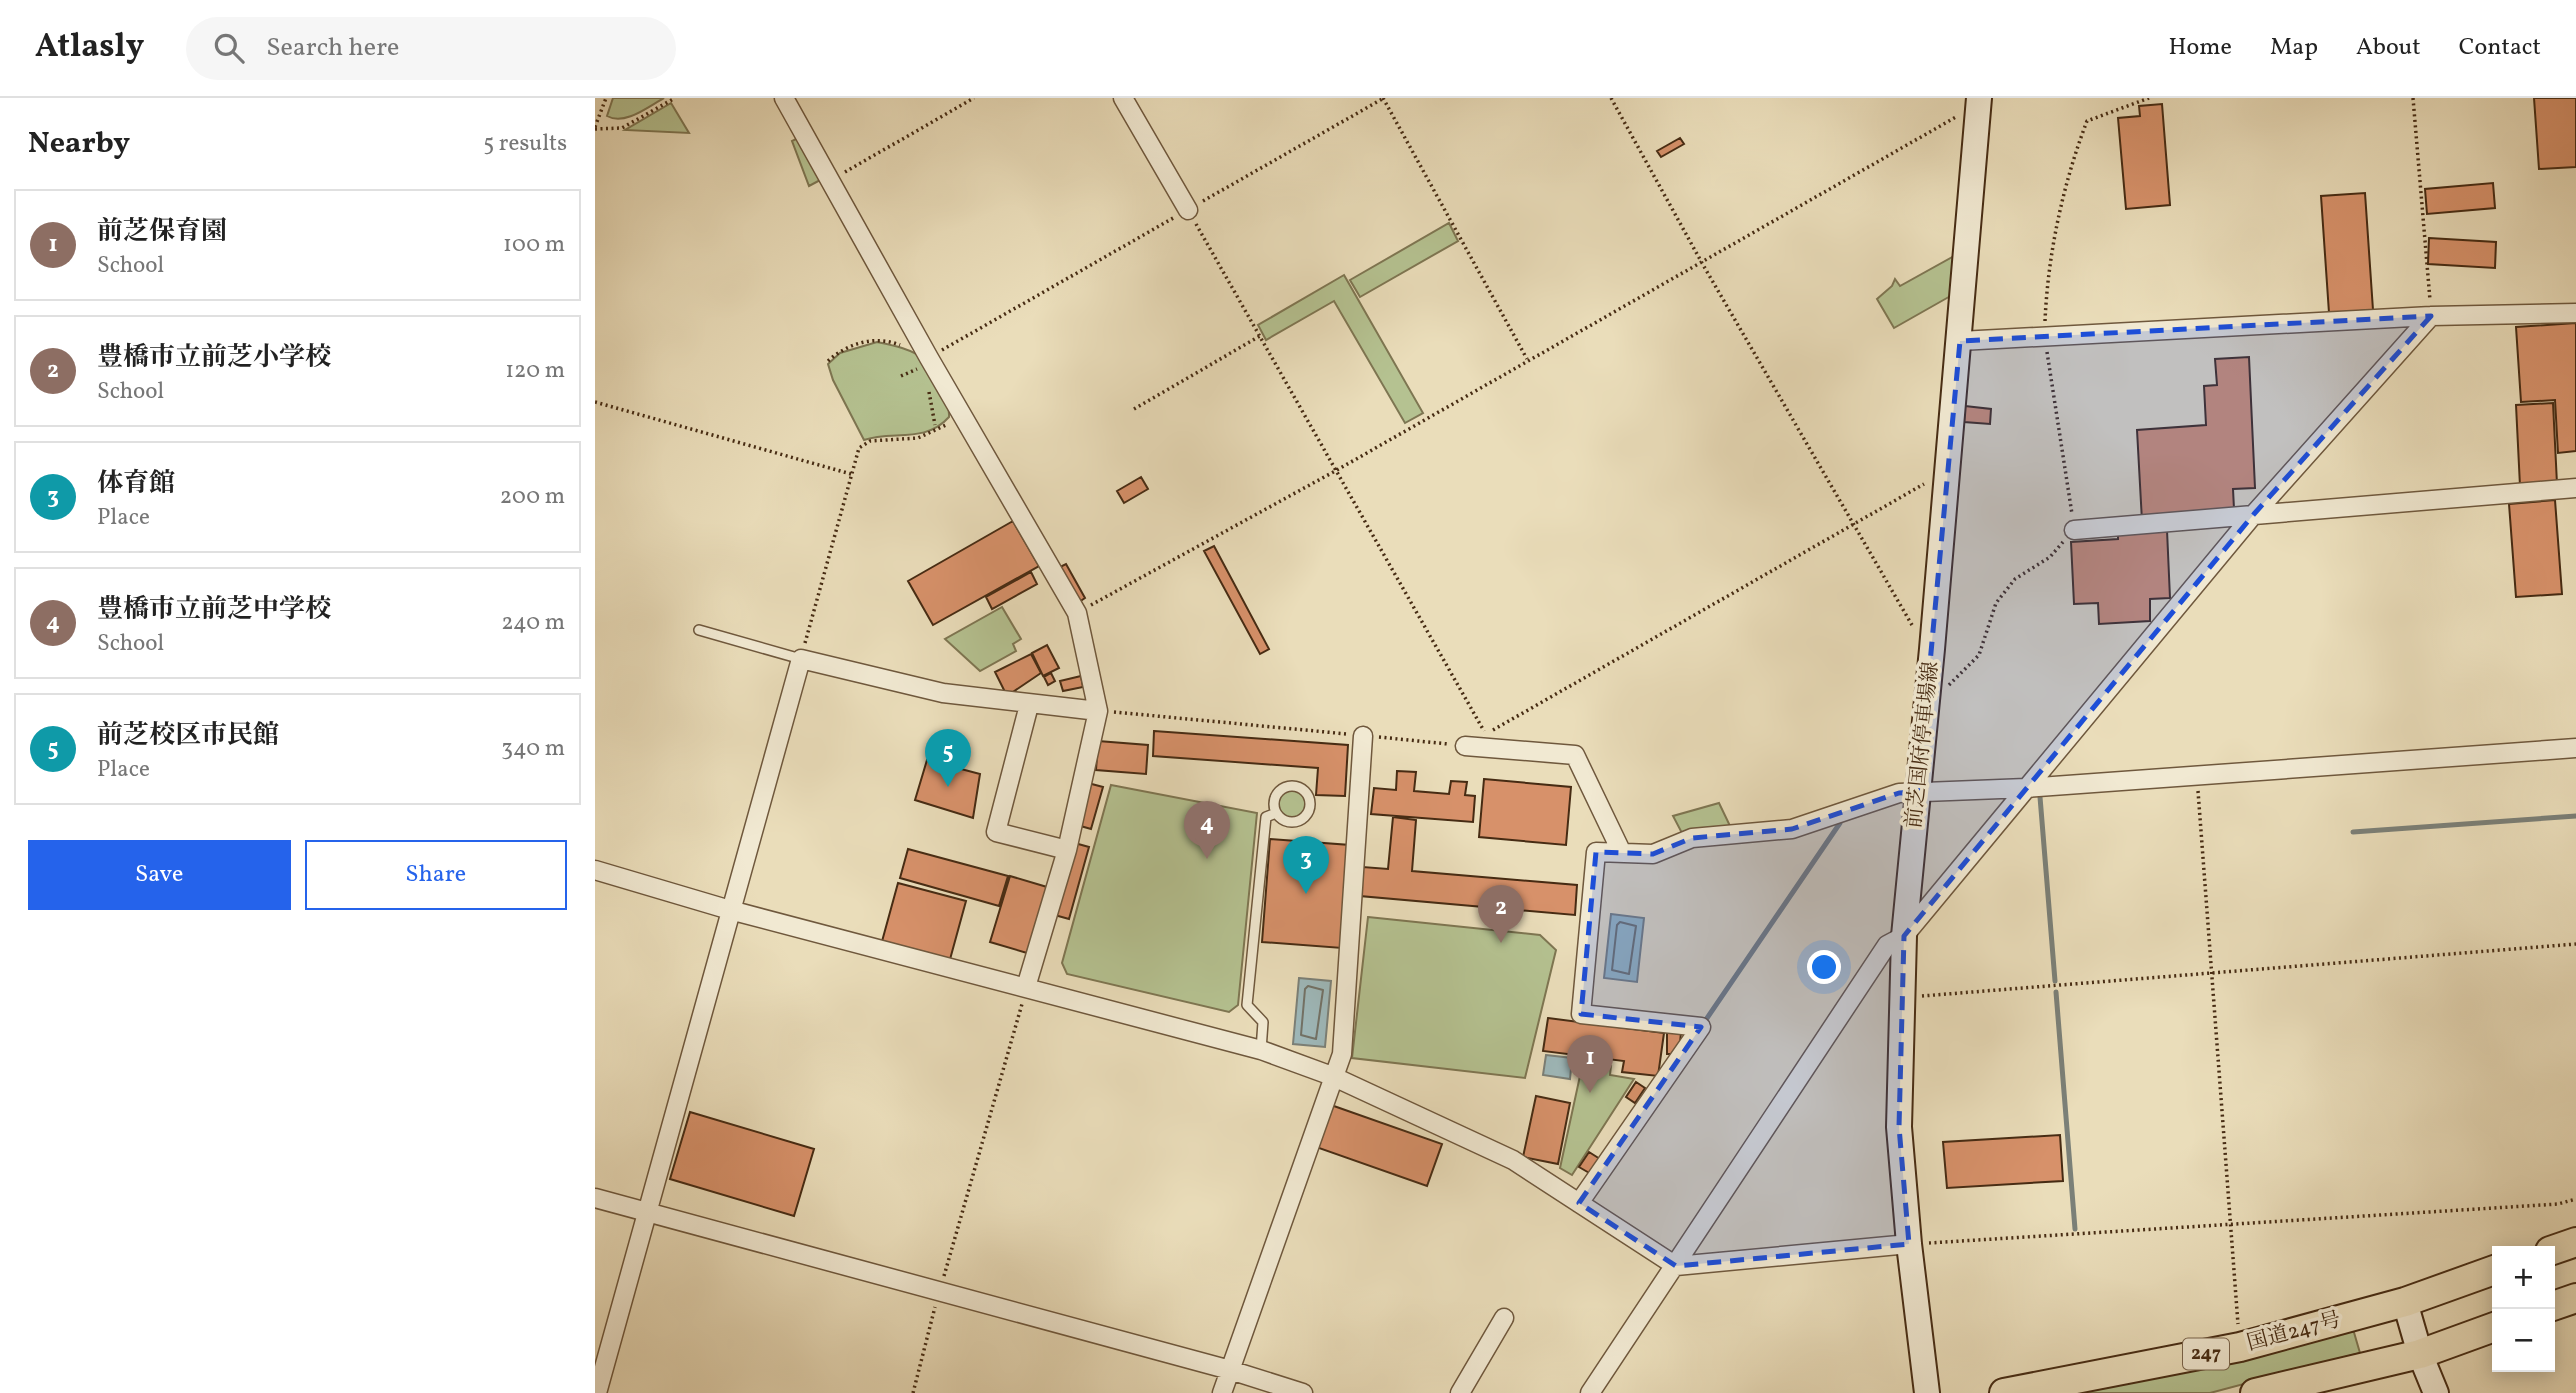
<!DOCTYPE html>
<meta charset="utf-8">
<style>
:root{--surface:#fff;--page:#f6f6f6;--text:#222;--muted:#767676;--line:#e0e0e0;--accent:#2563eb}
body{margin:0;font-family:Vollkorn,"Noto Serif JP",serif;background:var(--page);color:var(--text)}
.controls{position:absolute;right:21px;bottom:21px;display:grid;overflow:hidden;border-radius:0px;box-shadow:0 4px 18px #0003}
.controls button{width:63px;height:63px;display:grid;place-items:center;padding:0;border:0;border-bottom:2px solid var(--line);background:var(--surface);color:var(--text);font:35px sans-serif}
.you{position:absolute;left:1230px;top:870px;width:24px;height:24px;margin:-18px;border:5px solid #fff;border-radius:50%;background:#1a73e8;box-shadow:0 0 0 10px #1a73e833}
.badge{display:grid;place-items:center;width:46px;height:46px;border-radius:50%;background:var(--accent);color:#fff;font-size:23px;font-weight:700}
.pin{position:absolute;translate:-50% -58px;filter:drop-shadow(0 2px 4px #0008)}
.pin::after{content:'';position:absolute;top:37px;width:24px;height:21px;background:inherit;clip-path:polygon(0 0,100% 0,50% 100%)}
.list{margin:0;padding:0;list-style:none}
h2{display:flex;justify-content:space-between;align-items:center;height:91px;margin:0;padding:0 28px;font-size:30px}
h2 small{font-size:23px;font-weight:400;color:var(--muted)}
.list li{display:grid;grid-template-columns:46px 1fr auto;gap:21px;align-items:center;box-sizing:border-box;height:112px;margin:0 14px 14px;padding:0 14px;border:2px solid var(--line);border-radius:0px}
.list b{display:block;font-size:26px;white-space:nowrap}
.list p{margin:0;font-size:23px;white-space:nowrap;color:var(--muted)}
.list em{font-size:23px;font-style:normal;color:var(--muted)}
.actions{display:flex;gap:14px;padding:21px 28px}
.actions a{flex:1;padding:16px 0;border:2px solid var(--accent);border-radius:0px;text-align:center;font-size:24px;color:var(--accent)}
.actions .main{background:var(--accent);color:#fff}
.icon{flex:none;width:38px;height:38px;fill:none;stroke:currentColor;stroke-width:2;stroke-linecap:round;stroke-linejoin:round}
.map{position:relative;flex:none;width:1981px;height:1295px;overflow:hidden}
header{display:flex;align-items:center;gap:42px;box-sizing:border-box;height:98px;padding:0 35px;background:var(--surface);border-bottom:2px solid var(--line)}
header strong{font-size:33px}
nav{display:flex;gap:38px;margin-inline-start:auto;font-size:24px}
.search{width:490px;height:63px;background:var(--page);display:flex;align-items:center;gap:18px;box-sizing:border-box;padding:0 24px;border-radius:38px;color:var(--muted);font-size:26px}
main{display:flex}
aside{flex:1;background:var(--surface)}
.map>svg:first-child{display:block}
.green{fill:#b5c291;stroke:#7e7652;stroke-width:2}
.water{fill:#9eb9bb;stroke:#7b8078;stroke-width:2}
.lines{fill:none;stroke-linecap:round;stroke-linejoin:round}
.shore{stroke:#727267;stroke-width:2}
.stream{stroke:#7b8078;stroke-width:5}
.building{fill:#d7916a;stroke:#462b13;stroke-width:2}
.service-casing{stroke:#6f583d;stroke-width:12}
.minor-casing{stroke:#6f583d;stroke-width:21}
.secondary-casing{stroke:#462b13;stroke-width:28}
.trunk-casing{stroke:#462b13;stroke-width:32}
.path{stroke:#462b13;stroke-width:3.5;stroke-dasharray:2 3.5;stroke-linecap:butt}
.service{stroke:#f1e9d2;stroke-width:9}
.minor{stroke:#f1e9d2;stroke-width:18}
.secondary{stroke:#f1e9d2;stroke-width:24}
.trunk{stroke:#eaddba;stroke-width:28}
.marked{fill:#1d4ed8;fill-opacity:0.2;stroke:#1d4ed8;stroke-width:5;stroke-dasharray:14 9;stroke-linejoin:round}
.labels{text-anchor:middle;dominant-baseline:central;stroke-width:7;stroke-linejoin:round;paint-order:stroke}
.shield{fill:#f1e9d2;stroke:#79644c;stroke-width:2}
.shield-label{font-size:19px;font-weight:bold;fill:#462b13}
.street-label{font-size:21px;fill:#462b13;stroke:#f1e9d2}
</style>
<header>
<strong>Atlasly</strong>
<div class="search"><svg class="icon" aria-label="search" viewBox="0 0 24 24"><circle cx="10" cy="10" r="6"/><path d="M15 15l6 6"/></svg>Search here</div>
<nav><a>Home</a><a>Map</a><a>About</a><a>Contact</a></nav>
</header>
<main>
<aside>
<h2>Nearby<small>5 results</small></h2>
<ul class="list">
<li><span class="badge" style="background:#8d6e63">1</span><div><b>前芝保育園</b><p>School</p></div><em>100 m</em></li>
<li><span class="badge" style="background:#8d6e63">2</span><div><b>豊橋市立前芝小学校</b><p>School</p></div><em>120 m</em></li>
<li><span class="badge" style="background:#0f9aa8">3</span><div><b>体育館</b><p>Place</p></div><em>200 m</em></li>
<li><span class="badge" style="background:#8d6e63">4</span><div><b>豊橋市立前芝中学校</b><p>School</p></div><em>240 m</em></li>
<li><span class="badge" style="background:#0f9aa8">5</span><div><b>前芝校区市民館</b><p>Place</p></div><em>340 m</em></li>
</ul>
<div class="actions"><a class="main">Save</a><a>Share</a></div>
</aside>
<div class="map">
<svg width="1981" height="1295" viewBox="0 0 1981 1295">
<rect width="100%" height="100%" fill="#eaddba"/>
<filter id="stains"><feTurbulence type="fractalNoise" baseFrequency=".00286" numOctaves="4"/><feColorMatrix values="0 0 0 0 .2 0 0 0 0 .09 0 0 0 0 .02 0 0 0 .5 -.17"/></filter>
<radialGradient id="worn" r=".72"><stop offset=".6" stop-color="#630" stop-opacity="0"/><stop offset="1" stop-color="#630" stop-opacity=".3"/></radialGradient>
<!-- green -->
<path class="green" d="M18,0h51c-15,8 -39,28 -57,18z
M76,5l18,30 -64,-3z
M205,39l24,41 -15,8 -17,-45z
M854,125l9,18 -98,56 -10,-17z
M1361,157l-2,39 -60,34 -17,-29 15,-13 3,-7 5,7z
M749,177l79,138 -18,10 -71,-122 -68,39 -8,-15z
M282,244c15,3 36,7 48,18 11,9 25,42 24,57 -24,27 -57,13 -85,23l-31,-60 -5,-16 12,-11z
M407,509l19,32 -8,5 3,7 -36,20 -35,-32z
M516,687l146,28 -19,192 -9,7 -162,-38 -5,-11z
M683 706a14 14 0 1 1 28 0a14 14 0 1 1-28 0Z
M1124,705l12,25 -48,7 -10,-19z
M773,819l172,18 16,15 -31,128 -173,-20z
M988,964l28,4 -1,9 24,4 -62,96 -12,-7z
M1758,1231l7,24 -150,40h-158z"/>
<!-- water -->
<path class="water" d="M1016,816l33,4 -7,64 -33,-4z
M704,880l32,3 -6,66 -32,-3z
M951,957l26,3 -2,21 -27,-4z"/>
<g class="lines">
<!-- shore -->
<path class="shore" d="M1025,824l16,4 -7,48 -17,-4 5,-45z
M713,888l15,4 -7,49 -15,-4 4,-46z"/>
<!-- stream -->
<path class="stream" d="M1445,699l15,184
M1758,734l223,-16
M1461,894l19,237
M1108,926l137,-201"/>
</g>
<!-- building -->
<path class="building" d="M1939,0h42v69l-37,2z
M1567,6l8,101 -44,4 -8,-91 22,-2 -1,-10z
M1085,40l4,6 -23,13 -4,-6z
M1898,85l2,25 -68,6 -2,-25z
M1770,95l8,117 -44,3 -8,-117z
M1834,140l67,4 -1,26 -67,-4z
M1981,225v128l-18,2 -3,-53 -34,2 -5,-75z
M1654,259l6,131 -22,1 1,20 -92,12 -5,-91 69,-5 -2,-39 13,-1 -2,-26z
M1958,305l4,81 -37,2 -4,-81z
M1370,308l26,3 -1,15 -26,-2z
M546,379l7,12 -24,14 -7,-12z
M1960,402l7,94 -46,3 -7,-93z
M418,423l26,45 -106,59 -25,-44z
M1572,432l3,68 -20,1v22l-51,3 -1,-21 -24,1 -3,-62 47,-3v-6z
M619,448l55,103 -9,5 -56,-103z
M471,466l19,34 -9,6 -20,-35z
M436,474l6,12 -45,25 -6,-12z
M452,547l12,23 -16,8 -11,-23z
M436,556l10,19 -34,23 -12,-24z
M456,575l4,8 -7,4 -4,-8z
M486,578l2,11 -20,4 -3,-10z
M559,633l194,14 -3,51 -29,-1 2,-27 -165,-12z
M503,643l50,4 -2,29 -50,-4z
M332,662l53,14 -7,44 -58,-18z
M802,673l19,1 -2,19 35,3 2,-13 16,1 -2,13 10,1 -2,26 -102,-8 3,-26 22,2z
M889,681l87,8 -5,58 -87,-8z
M493,685l15,4 -12,42 -14,-4z
M798,719l23,3 -4,51 165,14 -2,30 -215,-19 3,-29 25,2z
M675,741l80,6 -8,103 -80,-6z
M476,744l18,5 -20,72 -18,-5z
M313,751l100,27 -9,30 -99,-28z
M415,778l37,11 -20,66 -37,-11z
M303,785l68,18 -17,62 -68,-18z
M953,920l116,15 -6,43 -36,-4 2,-11 -81,-10z
M1072,934h14l-1,11 -7,11h-6z
M1041,984l9,6 -10,15 -9,-6z
M941,998l34,7 -12,61 -35,-7z
M736,1007l111,39 -15,42 -111,-39z
M95,1014l124,37 -20,67 -124,-37z
M1465,1037l3,46 -116,7 -4,-46z
M994,1054l11,7 -9,15 -12,-7z"/>
<g class="lines">
<defs>
<path id="service" d="M104,532l102,29
M679 706a18 18 0 1 1 36 0a18 18 0 1 1-36 0Z
M666,952l2,-28 -16,-17 19,-188 10,-4"/>
<path id="minor" d="M189,0l145,260 148,255 21,98 -31,139 -41,137
M528,0l65,112
M1365,243l471,-25 145,-3
M1479,432l502,-42
M434,607l-33,127 71,18
M870,648l110,9 47,98
M0,772l135,40 531,140 71,26 181,84 163,106 233,-22
M0,1100l635,172 73,23
M984,1105l122,-176 -120,-13 15,-162 57,2 39,-16 100,-9 107,-36 127,-5 550,-40
M2,1295l204,-734 142,34 155,18
M627,1295l120,-339 21,-318
M865,1295l44,-75
M995,1295l297,-448 17,-9 350,-422 177,-198"/>
<path id="secondary" d="M1810,1204l15,52 16,39
M1332,1295l-18,-149 -10,-117 5,-191 28,-287 47,-551"/>
<path id="trunk" d="M1955,1153l26,-9
M1955,1209l26,-9
M1409,1295l236,-46 165,-45 92,-33
M1660,1295l165,-39 77,-28"/>
</defs>
<!-- service casing -->
<use href="#service" class="service-casing"/>
<!-- minor casing -->
<use href="#minor" class="minor-casing"/>
<!-- secondary casing -->
<use href="#secondary" class="secondary-casing"/>
<!-- trunk casing -->
<use href="#trunk" class="trunk-casing"/>
<!-- path -->
<path class="path" d="M788,0l144,261
M1016,0l91,165 210,362
M1818,0l17,202
M0,29l11,-29
M0,31l27,-1 53,-30
M250,74l129,-74
M608,103l181,-103
M601,126l288,507
M1450,223c3,-68 18,-137 42,-200l62,-23
M347,252l233,-133
M1452,254l25,162
M233,263c20,-18 47,-26 72,-16
M306,278l16,-7
M334,294l6,33
M0,304l256,72
M539,311l126,-73
M496,507l246,-135 619,-353
M210,545l54,-195 11,-7 48,-3 30,-14
M1354,587l30,-30 17,-52 19,-24 35,-22 13,-15
M519,614l233,22
M898,632l431,-246
M784,639l69,7
M1603,693l40,533
M1327,898l654,-52
M1334,1145l629,-39 18,-5
M349,1178l78,-272
M318,1295l22,-86"/>
<!-- service -->
<use href="#service" class="service"/>
<!-- minor -->
<use href="#minor" class="minor"/>
<!-- secondary -->
<use href="#secondary" class="secondary"/>
<!-- trunk -->
<use href="#trunk" class="trunk"/>
</g>
<!-- marked area -->
<path class="marked" d="M1836,218l-177,198 -350,422 -5,191 10,117 -233,22 -97,-63 122,-176 -120,-13 15,-162 57,2 39,-16 100,-9 107,-36 19,-1 42,-451z"/>
<g class="labels">
<!-- shield labels -->
<rect class="shield" x="1588" y="1240.5" width="46" height="31" rx="5"/>
<g class="shield-label">
<text x="1611" y="1256">247</text>
</g>
<!-- street labels -->
<g class="street-label">
<text transform="translate(1328 647) rotate(-84)">前芝国府停車場線</text>
<text transform="translate(1699 1234) rotate(-15)">国道247号</text>
</g>
</g>
<rect width="100%" height="100%" filter="url(#stains)"/>
<rect width="100%" height="100%" fill="url(#worn)"/>
</svg>
<div class="controls">
<button>+</button>
<button>−</button>
</div>
<div class="you"></div>
<div class="pin badge" style="left:995px;top:995px;background:#8d6e63">1</div>
<div class="pin badge" style="left:906px;top:845px;background:#8d6e63">2</div>
<div class="pin badge" style="left:711px;top:796px;background:#0f9aa8">3</div>
<div class="pin badge" style="left:612px;top:761px;background:#8d6e63">4</div>
<div class="pin badge" style="left:353px;top:689px;background:#0f9aa8">5</div>
</div>
</main>
